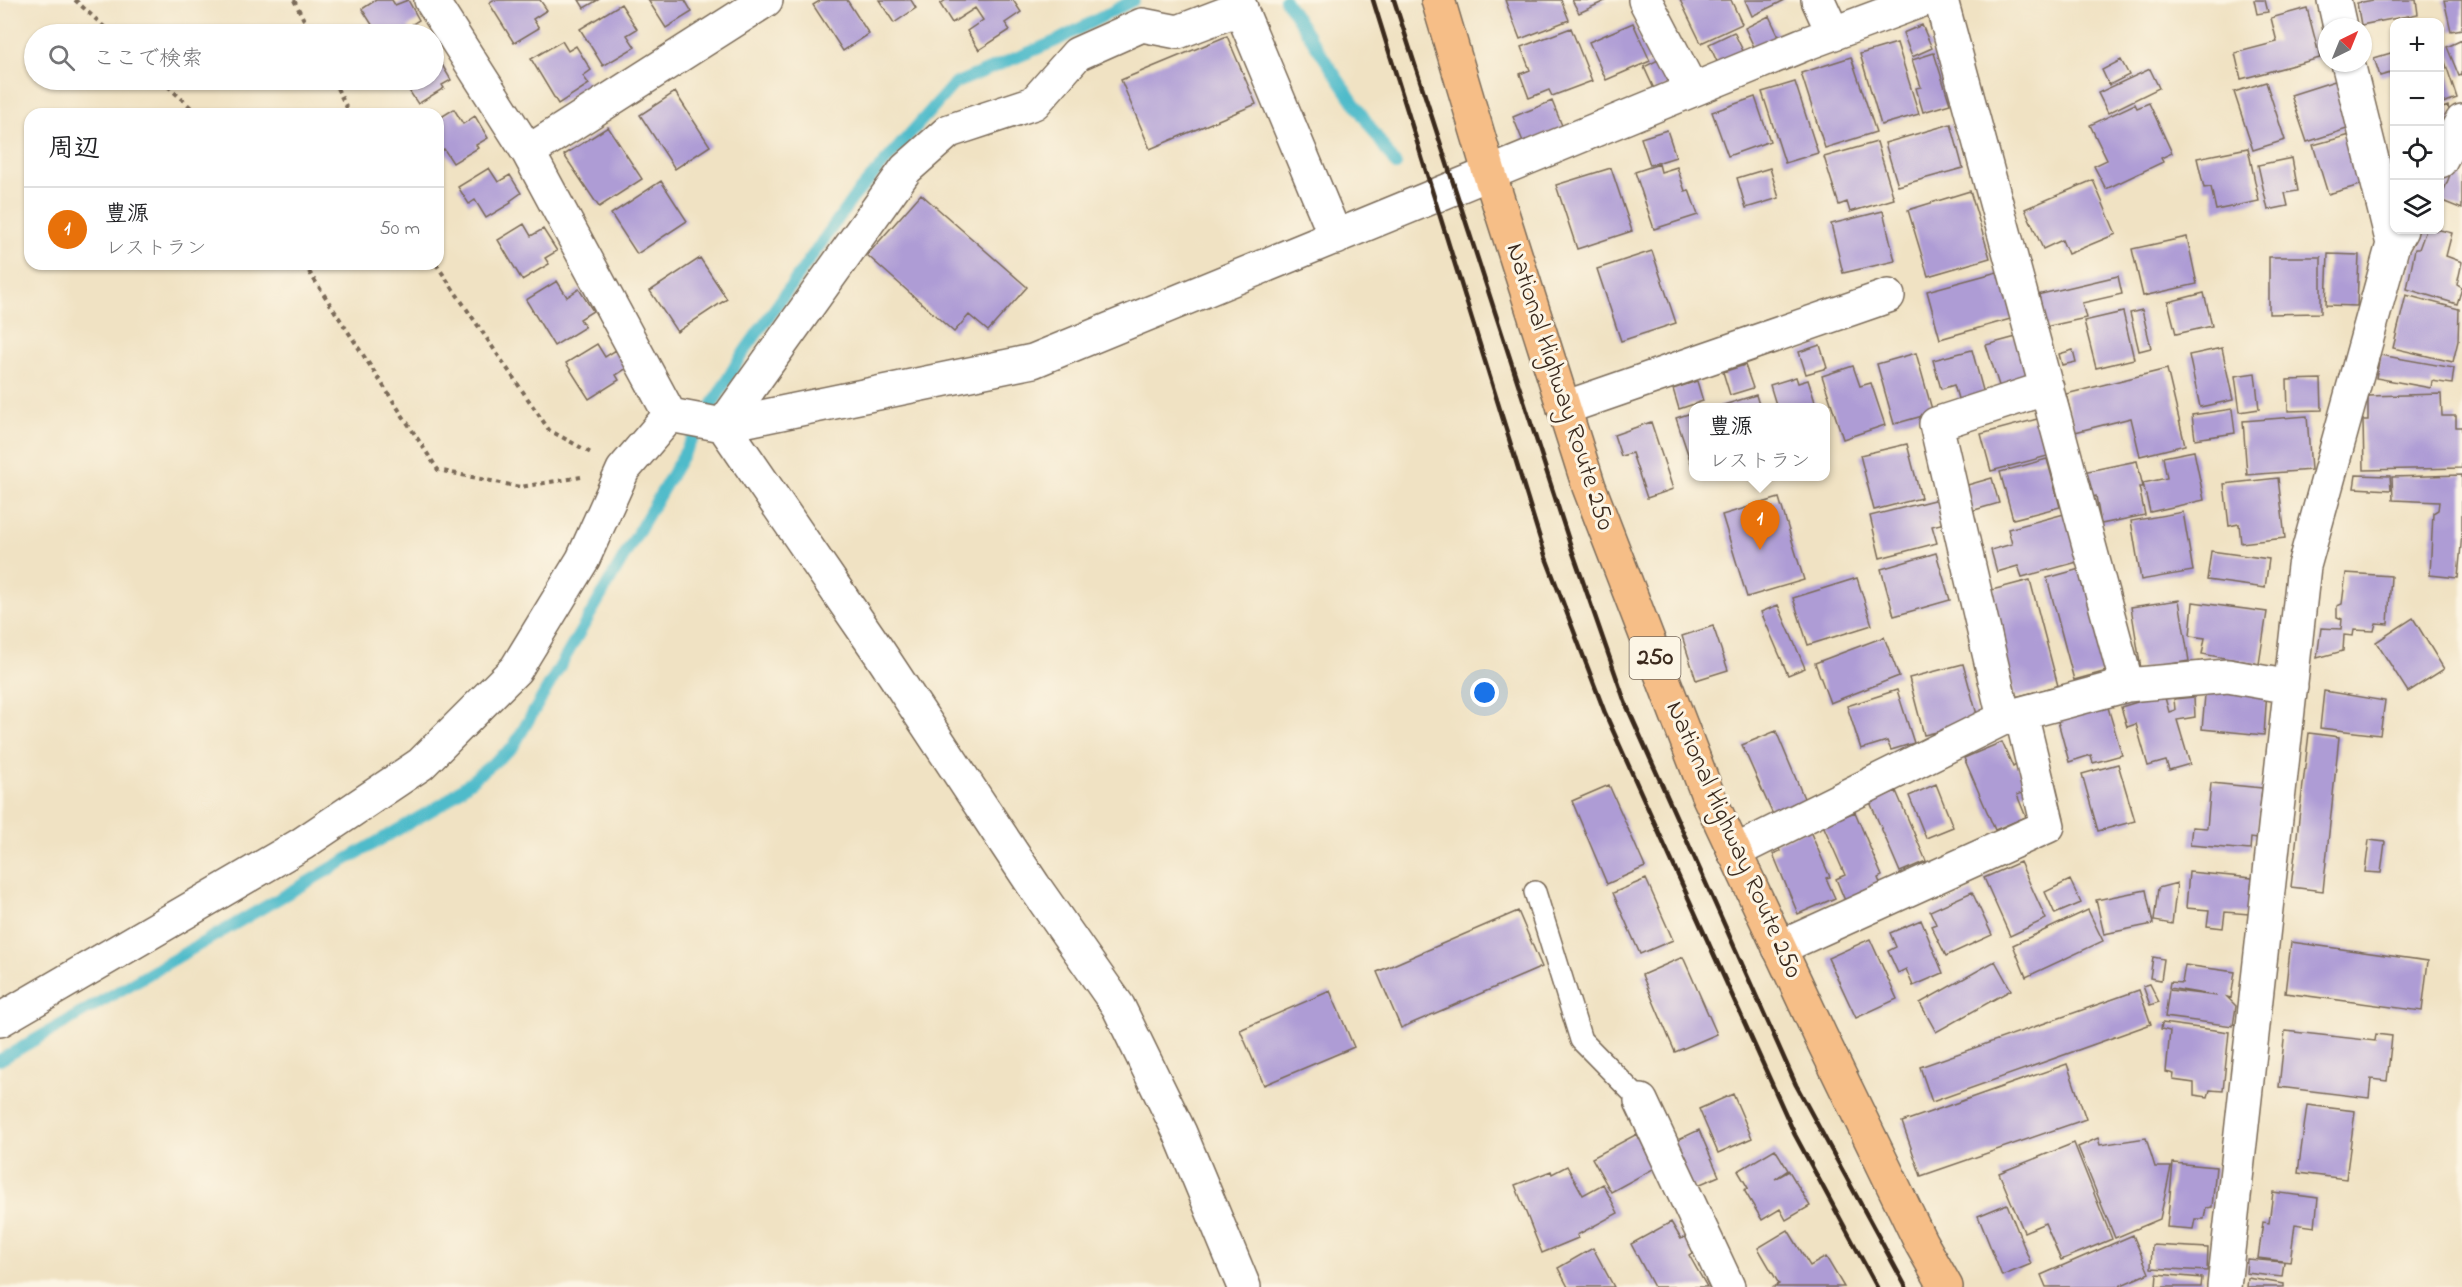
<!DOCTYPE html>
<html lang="ja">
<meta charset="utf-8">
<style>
:root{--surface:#fff;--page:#f6f6f6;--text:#202124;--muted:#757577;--line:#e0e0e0;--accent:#1a73e8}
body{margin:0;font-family:"Indie Flower","Klee One",sans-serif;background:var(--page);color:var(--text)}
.controls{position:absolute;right:18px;top:18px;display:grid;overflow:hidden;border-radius:12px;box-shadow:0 2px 4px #0004}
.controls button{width:54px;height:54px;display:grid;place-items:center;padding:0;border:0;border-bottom:2px solid var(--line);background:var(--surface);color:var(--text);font:30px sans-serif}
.compass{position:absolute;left:2318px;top:18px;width:54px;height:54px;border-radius:50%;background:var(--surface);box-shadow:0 2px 4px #0004;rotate:43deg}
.you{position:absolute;left:1485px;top:693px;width:21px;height:21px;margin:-15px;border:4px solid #fff;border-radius:50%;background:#1a73e8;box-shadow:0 0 0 9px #1a73e833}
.badge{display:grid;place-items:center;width:39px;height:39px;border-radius:50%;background:var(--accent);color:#fff;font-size:20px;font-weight:700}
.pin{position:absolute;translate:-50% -50px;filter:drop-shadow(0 2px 3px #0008)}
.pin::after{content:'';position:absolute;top:32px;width:21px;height:18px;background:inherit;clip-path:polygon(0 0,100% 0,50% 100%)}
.popup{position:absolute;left:1689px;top:403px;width:141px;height:78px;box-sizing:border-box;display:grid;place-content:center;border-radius:12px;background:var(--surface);filter:drop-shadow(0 2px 4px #0005);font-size:20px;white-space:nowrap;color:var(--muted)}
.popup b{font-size:22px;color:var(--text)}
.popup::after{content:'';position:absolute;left:50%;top:100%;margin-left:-12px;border:12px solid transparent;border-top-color:var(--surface)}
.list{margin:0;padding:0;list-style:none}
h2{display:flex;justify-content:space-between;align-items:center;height:78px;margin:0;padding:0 24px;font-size:26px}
h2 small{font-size:20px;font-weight:400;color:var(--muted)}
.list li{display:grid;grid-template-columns:39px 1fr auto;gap:18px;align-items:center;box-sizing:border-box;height:84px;padding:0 24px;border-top:2px solid var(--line)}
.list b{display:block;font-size:22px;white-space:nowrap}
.list p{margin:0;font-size:20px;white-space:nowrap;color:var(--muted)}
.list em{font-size:20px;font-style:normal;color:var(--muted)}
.icon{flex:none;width:33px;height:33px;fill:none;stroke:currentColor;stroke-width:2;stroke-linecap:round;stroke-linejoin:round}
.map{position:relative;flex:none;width:2462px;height:1287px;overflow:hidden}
.search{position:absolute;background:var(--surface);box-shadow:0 2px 4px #0004;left:24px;top:24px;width:420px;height:66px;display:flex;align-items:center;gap:15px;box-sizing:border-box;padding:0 21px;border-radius:33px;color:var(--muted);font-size:22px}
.panel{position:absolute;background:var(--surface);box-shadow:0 2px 4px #0004;left:24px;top:108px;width:420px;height:162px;border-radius:18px}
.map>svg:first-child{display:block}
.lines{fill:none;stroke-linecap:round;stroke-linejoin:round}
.stream{stroke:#4fbbca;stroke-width:12}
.building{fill:#ae9cd5}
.service-casing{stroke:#7a6a58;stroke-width:24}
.pedestrian-casing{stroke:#7a6a58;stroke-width:36}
.minor-casing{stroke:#7a6a58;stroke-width:36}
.trunk-casing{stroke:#7a6a58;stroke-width:36}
.path{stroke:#7a6a58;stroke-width:4;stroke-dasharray:4.5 4.5;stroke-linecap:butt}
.service{stroke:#fff;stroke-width:21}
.pedestrian{stroke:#fff;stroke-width:33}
.minor{stroke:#fff;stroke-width:33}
.trunk{stroke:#f6be87;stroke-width:33}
.rail{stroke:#3b2a1e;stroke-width:4.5}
.labels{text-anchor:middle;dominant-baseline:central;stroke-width:6;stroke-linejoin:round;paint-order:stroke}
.shield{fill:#fcf5e5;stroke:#75675a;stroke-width:1.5}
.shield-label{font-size:24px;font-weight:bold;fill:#3b2a1e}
.street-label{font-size:26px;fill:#3b2a1e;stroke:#fcf5e5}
</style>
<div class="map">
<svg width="2462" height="1287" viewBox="0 0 2462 1287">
<rect width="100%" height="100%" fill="#fcf5e5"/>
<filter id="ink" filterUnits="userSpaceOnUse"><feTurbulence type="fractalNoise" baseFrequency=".0167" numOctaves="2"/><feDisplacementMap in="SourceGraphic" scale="12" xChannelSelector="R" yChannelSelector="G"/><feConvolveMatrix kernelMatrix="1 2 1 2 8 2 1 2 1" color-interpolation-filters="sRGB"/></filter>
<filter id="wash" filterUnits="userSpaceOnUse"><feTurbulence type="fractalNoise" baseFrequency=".008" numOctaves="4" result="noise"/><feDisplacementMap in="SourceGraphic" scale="24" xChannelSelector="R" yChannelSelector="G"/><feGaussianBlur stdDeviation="1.35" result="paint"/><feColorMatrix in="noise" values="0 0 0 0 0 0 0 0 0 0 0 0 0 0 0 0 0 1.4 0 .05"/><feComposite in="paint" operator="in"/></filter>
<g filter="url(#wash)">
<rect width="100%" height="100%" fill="#f0e2c3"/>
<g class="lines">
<!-- stream -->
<path class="stream" d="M1285,0l111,165
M0,1060l444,-257 69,-56 226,-388 114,-161 101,-114 102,-43 78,-41"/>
</g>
<g id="blocks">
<!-- building -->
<path class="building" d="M376,0h16l3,5 13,-5 11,20 -11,7 5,7h-35l-16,-25z
M493,0h47l7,10 -14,9 6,9 -25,15 -25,-40z
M579,0h19l-14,8z
M648,0h37l7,12 -26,16z
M821,0h26l22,34 -26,17 -30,-46z
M879,0h32l5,8 -22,15z
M946,0h67l8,12 -16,11 5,7 -31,20 -12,-19 16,-11 -8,-12 -23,15 -12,-19z
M1505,0h56l8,20 -49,19z
M1572,0h35l-28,13z
M1680,0h51l11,24 -41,19z
M1745,0h40l-33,16z
M2254,0h11l3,12 -11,2z
M2373,0h43l2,14 -57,11 -4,-22z
M2444,0h18v29l-11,2z
M621,4l16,25 -10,6 8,12 -32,19 -23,-37z
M2307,8l13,50 -79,21 -6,-26 42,-11 -6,-24z
M1769,16l10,21 -24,12 -10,-21z
M1633,23l17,38 -44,19 -17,-38z
M1922,25l10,23 -20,9 -9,-24z
M1571,28l21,53 -40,15 -3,-6 -20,8 -9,-24 10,-4 -9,-23z
M1734,32l10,21 -25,13 -10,-22z
M1227,36l29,68 -106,45 -29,-69z
M2462,40v35l-3,1 -12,-29z
M562,41l6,10 8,-5 15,24 -8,6 6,8 -31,20 -27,-45z
M1897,43l22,71 -38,11 -21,-71z
M2394,52v20l-14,4 -6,-18z
M1934,53l16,51 -27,8 -7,-24 5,-1 -9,-27z
M1851,57l25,75 -51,16 -24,-75z
M438,58l13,22 -9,5 2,3 -26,16 -16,-24h32v-19z
M1660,59l12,25 -17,7 -11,-24z
M2121,60l8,15 -20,10 -7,-15z
M2445,62l12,36 -17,6v-40z
M2150,69l9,19 -51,25 -10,-20z
M2338,80l15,47 -46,15 -16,-47z
M1795,82l23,71 -33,10 -23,-71z
M2266,82l19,58 -32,10 -19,-58z
M675,92l35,54 -35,23 -35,-54z
M1755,97l15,44 -42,15 -16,-44z
M1552,101l11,27 -39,16 -11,-27z
M2149,103l23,50 -11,5 2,4 -57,27 -12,-23 13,-6 -17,-35 45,-21 2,4z
M2448,106l4,15 -12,4v-16z
M454,109l9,15 12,-8 13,22 -12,7 2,3 -25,15 -9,-14 -4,2 -2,-3v-29z
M1951,124l12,44 -65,18 -13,-43z
M608,127l34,52 -43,28 -35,-52z
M1667,130l9,27 -26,8 -9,-27z
M2354,134l14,49 -40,11 -15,-49z
M1877,142l17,57 -44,13 -3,-10 -8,3 -15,-48z
M2248,148l11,53 -43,9 -5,-23 -7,1 -7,-30z
M2458,155l4,1v53l-22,-9z
M2292,158l6,33 -13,2 3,13 -20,4 -10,-45z
M1659,164l2,8 16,-5 8,24 4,-1 9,25 -44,14 -19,-57z
M489,168l9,14 12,-7 11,18 -11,8 1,2 -25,15 -11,-18 -6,4 -11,-17z
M1611,168l21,63 -55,18 -21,-64z
M1770,168l9,30 -33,10 -9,-30z
M2093,180l23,54 -48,20 -6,-14 -19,9 -18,-40z
M661,181l26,40 -50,33 -26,-40z
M1970,191l20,67 -62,18 -20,-66z
M921,194l106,93 -39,44 -19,-16 -15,17 -87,-77z
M1883,211l12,50 -52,12 -12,-49z
M524,224l7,12 12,-7 14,22 -12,7 4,6 -27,16 -24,-40z
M2426,230h14l12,3 -6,23 16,6 -5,23 5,3 -5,16 -50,-15 8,-40h4z
M2187,237l10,47 -54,12 -11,-47z
M1652,251l24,72 -55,18 -24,-72z
M2328,254l31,1 -2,51 -31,-1z
M2269,257h52v56l-52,1z
M700,258l27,41 -50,33 -27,-41z
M2001,271l13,47 -74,21 -13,-48z
M2118,276l4,18 -40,9 4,15 -41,9 -8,-32z
M557,281l10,16 12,-8 14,22 -13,8 5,8 -31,19 -28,-46z
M2204,293l8,33 -36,8 -8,-32z
M2406,295l53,14 -1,32 -5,21 -60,-14z
M2142,310l9,38 -12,3 -9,-38z
M2123,312l11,47 -38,9 -12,-47z
M2020,336l15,48 -33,11 -16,-50z
M597,344l8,13 11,-7 11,18 -11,7 3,5 -30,19 -23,-36z
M1820,345l7,23 -21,6 -7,-22z
M2222,348l11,52 -33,7 -11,-52z
M1972,350l12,44 -25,8 -5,-17 -13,4 -8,-29z
M2073,350l3,12 -14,3 -3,-11z
M1916,353l17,60 -39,11 -17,-60z
M2380,355l74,13 -2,16 -20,-3 -1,7 -55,-10z
M1745,365l8,23 -23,7 -7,-23z
M1853,366l7,20 11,-3 14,42 -42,14 -21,-63z
M2167,369l18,76 -45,11 -9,-38 -56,14 -9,-38z
M2255,373l4,36 -19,3 -5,-36z
M1796,377l2,6 10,-3 9,28h-40l-7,-23z
M2321,379l1,31 -34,1 -1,-31z
M1697,381l6,20 -24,8 -6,-20z
M2441,394l1,22h14v11h6v41l-98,2 -1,-50h5v-24z
M1756,395l4,13h-43v-1z
M2232,409l3,24 -40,6 -3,-24z
M1694,412v60l-18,-54z
M2307,416l4,54 -64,5 -4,-54z
M2041,418l10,37 -60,16 -10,-37z
M1651,422l22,67 -26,9 -15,-45 -11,3 -7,-21z
M1907,444l14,54 -47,12 -14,-55z
M2194,451l10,49 -54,12 -7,-29 24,-5 -4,-21z
M2047,459l13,48 -47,12 -13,-47z
M2137,461l6,26h-4l6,28 -44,9 -5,-28 -7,2 -6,-26z
M2356,475l34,1 1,14 -37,-2z
M2462,475v59l-4,44 -28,-3 3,-62 5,-3 1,-8 -46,-2 -1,-23z
M1992,478l7,25 -28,8 -7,-25z
M2278,478l7,60 -44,5 -2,-19 -10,2 -5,-42z
M1779,498l25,82 -57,17 -25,-82z
M1938,499l7,24 -13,3 5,17 -57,15 -10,-42z
M2183,512l10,59 -52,9 -10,-59z
M2068,513l13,48 -59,16 -4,-11 -21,6 -6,-22 21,-6 -4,-15z
M2211,551l58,8 -4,29 -58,-8z
M1936,553l14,47 -56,16 -13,-47z
M2087,567l27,102 -40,11 -27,-102z
M2346,573l45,3 -3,48 -12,-1 -2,8 -20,-1 -1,6 -9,-1 -1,16 -26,7 4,-30 20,1 1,-10 -5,-2v-11l5,-2z
M1857,578l15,47 -64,20 -15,-47z
M2030,580l28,106 -43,11 -27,-106z
M2179,600l10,61 -48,8 -10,-62z
M2193,602l74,10 -8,52 -57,-10 3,-16 -15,-2z
M1778,605l27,63 -17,7 -27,-63z
M2413,618l31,51 -36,23 -32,-50z
M1713,626l15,44 -32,10 -14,-44z
M1884,637l15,39 -69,27 -15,-40z
M1963,664l16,58 -55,13 -15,-57z
M2206,684l61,6 -3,45 -62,-6z
M1897,690l17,53 -23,7 -4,-9 -26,8 -14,-43z
M2324,691l61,10 -5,34 -60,-7z
M2164,694l5,18 6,-2 -1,-11 20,-2 1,20 -18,3 13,44 -21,6 -3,-9 -18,5 -12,-42 -9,3 -6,-20z
M2107,704l15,51 -29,8 -2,-8 -22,7 -12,-44z
M1776,731l30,72 -32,14 -32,-72z
M2309,733l30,4 -16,154 -32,-4z
M2002,742l11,25 4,-3 11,27 -11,4 9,22 -31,13 -31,-72z
M2118,764l17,57 -37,10 -16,-57z
M2211,783l51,5 -5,51 -6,-1 -1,12 -60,-5 2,-18 15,1z
M1936,784l17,43 -27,11 -17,-42z
M1609,785l36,82 -38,17 -35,-83z
M1896,791l30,70 -26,11 -30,-70z
M1855,812l27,64 -4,2 4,10 -36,15 -10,-24 9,-4 -22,-50z
M1809,829l21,48 -4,1 9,20 -37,16 -25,-60 7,-3 -4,-9z
M2369,840l16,2 -4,31 -16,-1z
M2020,862l26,57 -36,17 -26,-58z
M2189,872l63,6 -3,36 -24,-2 -2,16 -16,-2 2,-16 -23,-2z
M1646,879l27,61 -33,14 -27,-61z
M2070,880l11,23 -26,11 -10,-22z
M2177,883l-5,41 -18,-3 4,-33z
M2146,890l7,34 -49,10 -8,-34z
M1972,892l20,43 -46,21 -15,-30 5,-2 -6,-13z
M2088,910l15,31 -77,36 -13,-32z
M1518,911l24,56 -141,61 -24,-56z
M1921,920l22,53 -30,13 -7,-17 -8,4 -10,-22 8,-4 -6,-14z
M1870,939l27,60 -41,19 -28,-60z
M2291,942l137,19 -6,50 -137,-18z
M1683,957l34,77 -42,18 -33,-77z
M2153,957l11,2 -3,21 -11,-2z
M1995,961l16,29 -75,42 -16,-29z
M2185,965l50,7 -4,26 -4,-1 9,9 -3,20 -68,-9 4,-27 48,6 -48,-8 1,-6 12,1z
M2150,984l9,18 -9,3 -7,-19z
M2139,990l12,34 -219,78 -12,-35z
M1330,991l24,56 -90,38 -24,-55z
M2162,1023l67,9 -6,59 -13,-1 -2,7 -14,-2v-12l-21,-3 1,-6 -8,-2 4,-41 -9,-2z
M2285,1031l90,10 1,-7 16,2 -5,45 -16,-2 -2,19 -90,-11z
M2067,1064l19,55 -165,57 -19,-54z
M1733,1094l19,44 -34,15 -19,-44z
M2307,1105l48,6 -9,68 -48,-6z
M1699,1130l20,46 -28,12 -20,-45z
M1637,1134l18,34 -44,24 -19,-34z
M2098,1138l2,7 46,-7 9,29h16l-11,52 -45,19 -37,-91z
M2074,1143l38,96 -51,21 -16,-37 -21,9 -25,-59z
M1775,1149l13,21 -13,9 14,-8 21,35 -24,14 -6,-11 -18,11 -18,-30 4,-2 -10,-17z
M2173,1163l43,4 -4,40 -6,1 -2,11h-9l-2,10 -26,-2z
M1567,1166l16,29 20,-11 15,29 -41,22 1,3 -36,15 -27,-68 36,-14 1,3z
M2273,1192l45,6 -3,29 -20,-3 -5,38 -32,-4 5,-36 6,1z
M2007,1204l24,60 -29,12 -24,-60z
M1671,1222l10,17 8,-4 8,15 -8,5 18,32h-53l-23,-43z
M1788,1230l22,36 16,-9 18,30h-70l5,-3 -21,-36z
M2133,1235l16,38 -32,14h-71l-5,-12z
M2152,1245l56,3 -1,23 -56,-3z
M1593,1248l21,39h-46l-10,-19z
M2247,1259l37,3 -2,15 -36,-4z
M2157,1274l45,4 -1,9h-45z
M2248,1278l36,6v3h-37z"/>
</g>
</g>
<g filter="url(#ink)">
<use href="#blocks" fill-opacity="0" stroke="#7a6a58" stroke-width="1.5"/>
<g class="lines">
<defs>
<path id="service" d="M1535,892l46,148 60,61"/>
<path id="pedestrian" d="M723,425l183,-256 43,-38 85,-28 43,-49 65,-29 36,7 63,-24"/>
<path id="minor" d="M431,0l97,152 142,263
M1237,0l99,238
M1645,0l47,90
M1818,0l15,33
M1941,0l186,685 101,-9 63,11
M2334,0l6,27
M2348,63l45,181
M528,152l238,-152
M2440,161l22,-40
M1564,408l324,-112
M670,415l53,10 310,-64 769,-316 121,-45
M723,425l156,227 155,234 84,120 62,127 64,154
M2004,718l-68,-294 111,-36
M1734,852l270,-134 123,-33
M1779,948l269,-122 -27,-112
M0,1020l302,-176 119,-80 95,-95 67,-110 40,-89 47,-55
M1641,1101l87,186
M2224,1287l80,-721 89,-322 8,-14"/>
<path id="trunk" d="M1438,0l51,172 100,315 118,306 113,242 101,208 25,44"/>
</defs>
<!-- service casing -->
<use href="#service" class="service-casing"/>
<!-- pedestrian casing -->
<use href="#pedestrian" class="pedestrian-casing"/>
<!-- minor casing -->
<use href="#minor" class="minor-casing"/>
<!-- trunk casing -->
<use href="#trunk" class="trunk-casing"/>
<!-- path -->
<path class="path" d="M75,0l37,34
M294,0l17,34
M161,80l37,34
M333,80l17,34
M304,264l134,206 82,17 61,-10
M436,264l113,166 42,23"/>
<!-- service -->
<use href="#service" class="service"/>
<!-- pedestrian -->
<use href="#pedestrian" class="pedestrian"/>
<!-- minor -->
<use href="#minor" class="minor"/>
<!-- trunk -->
<use href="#trunk" class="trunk"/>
<!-- rail -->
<path class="rail" d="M1373,0l173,558 59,155 190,422 82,152
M1394,0l178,550 53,152 171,383 110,202"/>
</g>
</g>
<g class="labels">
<!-- shield labels -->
<rect class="shield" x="1629.5" y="637" width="51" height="42" rx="4.5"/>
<g class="shield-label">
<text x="1655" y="658">250</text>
</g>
<!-- street labels -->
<g class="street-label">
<text transform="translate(1559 387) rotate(72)">National Highway Route 250</text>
<text transform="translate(1733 840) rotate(66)">National Highway Route 250</text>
</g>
</g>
</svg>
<div class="controls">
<button>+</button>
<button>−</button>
<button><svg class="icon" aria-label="locate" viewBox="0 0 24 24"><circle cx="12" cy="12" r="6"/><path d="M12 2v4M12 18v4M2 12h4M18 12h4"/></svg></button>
<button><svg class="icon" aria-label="layers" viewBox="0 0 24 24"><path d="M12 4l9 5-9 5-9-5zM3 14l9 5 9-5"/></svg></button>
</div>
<svg class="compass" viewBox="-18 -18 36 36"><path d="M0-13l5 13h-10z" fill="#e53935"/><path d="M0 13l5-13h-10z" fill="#757577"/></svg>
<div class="you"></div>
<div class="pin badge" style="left:1760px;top:550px;background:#e8710a">1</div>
<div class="popup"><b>豊源</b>レストラン</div>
<div class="search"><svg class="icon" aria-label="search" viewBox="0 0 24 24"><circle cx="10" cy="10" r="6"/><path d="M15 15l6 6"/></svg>ここで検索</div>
<section class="panel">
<h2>周辺<small></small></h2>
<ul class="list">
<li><span class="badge" style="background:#e8710a">1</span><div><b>豊源</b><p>レストラン</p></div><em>50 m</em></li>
</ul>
</section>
</div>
